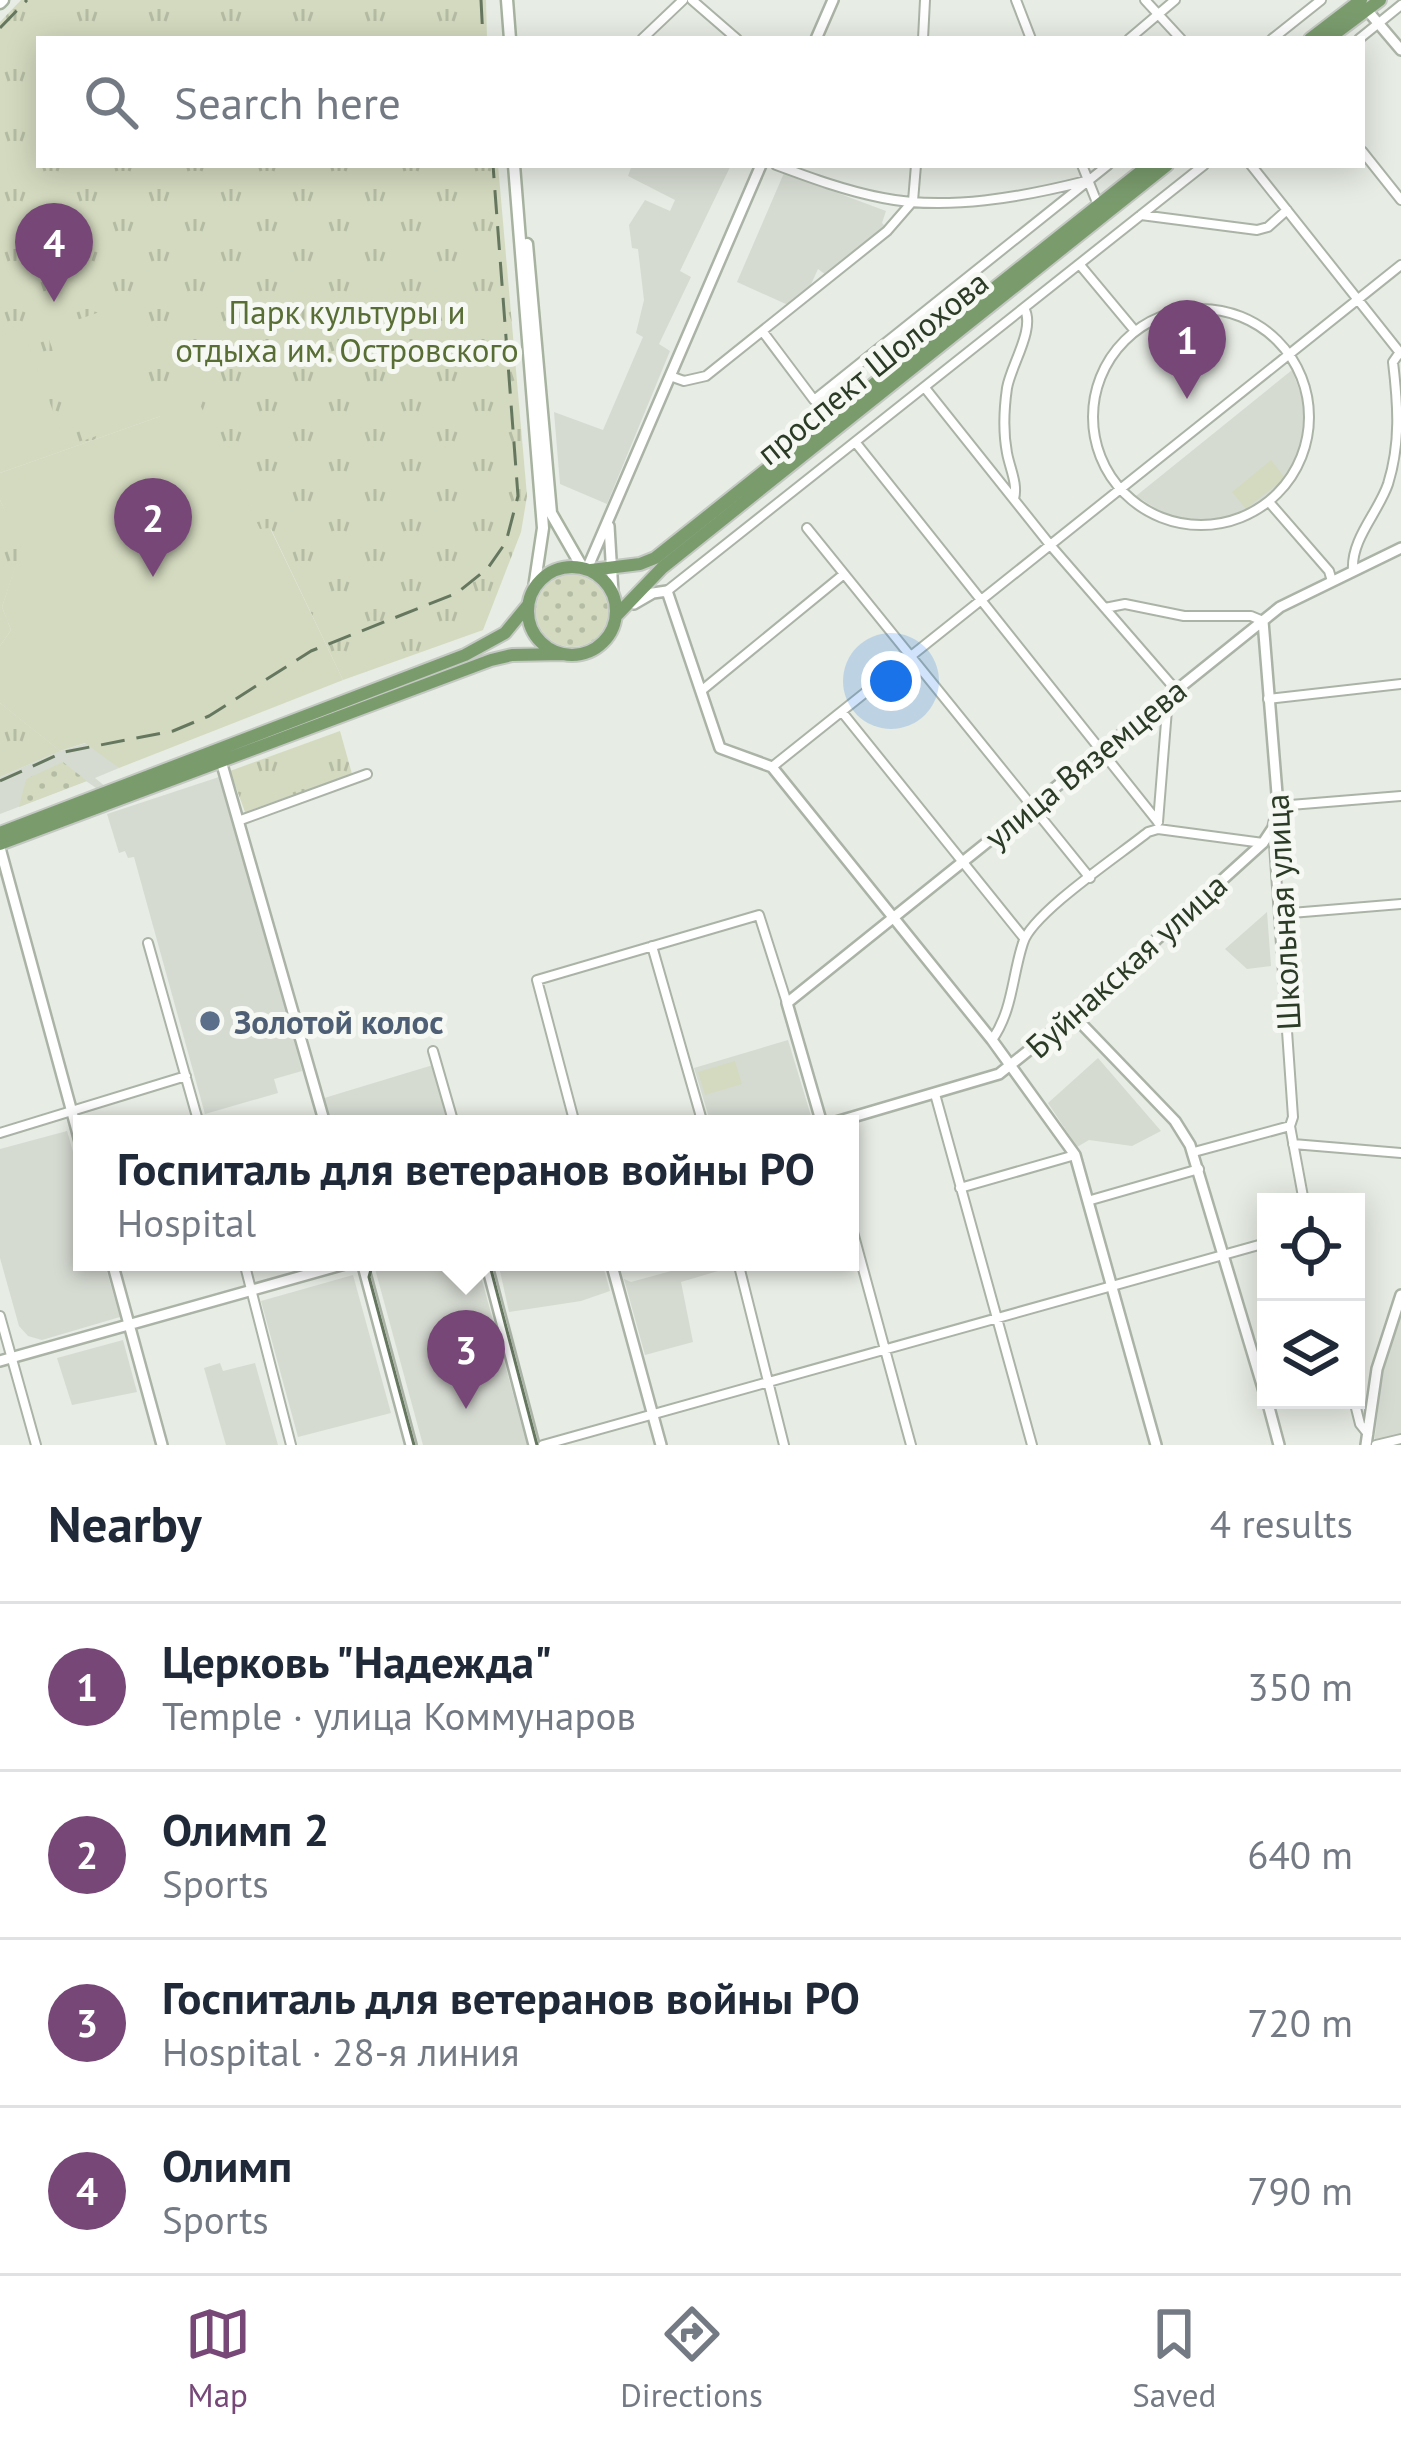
<!DOCTYPE html>
<meta charset="utf-8">
<style>
:root{--surface:#fff;--page:#f6f6f7;--text:#1f2937;--muted:#747a83;--line:#e0e1e3;--accent:#774778}
body{margin:0;font-family:"PT Sans",sans-serif;background:var(--page);color:var(--text)}
.controls{position:absolute;right:36px;bottom:36px;display:grid;overflow:hidden;border-radius:0px;box-shadow:0 6px 30px #0003}
.controls button{width:108px;height:108px;display:grid;place-items:center;padding:0;border:0;border-bottom:3px solid var(--line);background:var(--surface);color:var(--text);font:60px sans-serif}
.you{position:absolute;left:891px;top:681px;width:42px;height:42px;margin:-30px;border:9px solid #fff;border-radius:50%;background:#1a73e8;box-shadow:0 0 0 18px #1a73e833}
.badge{display:grid;place-items:center;width:78px;height:78px;border-radius:50%;background:var(--accent);color:#fff;font-size:39px;font-weight:700}
.pin{position:absolute;translate:-50% -99px;filter:drop-shadow(0 3px 6px #0008)}
.pin::after{content:'';position:absolute;top:63px;width:42px;height:36px;background:inherit;clip-path:polygon(0 0,100% 0,50% 100%)}
.popup{position:absolute;left:73px;top:1115px;width:786px;height:156px;box-sizing:border-box;display:grid;place-content:center;border-radius:0px;background:var(--surface);filter:drop-shadow(0 3px 9px #0005);font-size:39px;white-space:nowrap;color:var(--muted)}
.popup b{font-size:45px;color:var(--text)}
.popup::after{content:'';position:absolute;left:50%;top:100%;margin-left:-24px;border:24px solid transparent;border-top-color:var(--surface)}
.list{margin:0;padding:0;list-style:none}
h2{display:flex;justify-content:space-between;align-items:center;height:156px;margin:0;padding:0 48px;font-size:51px}
h2 small{font-size:39px;font-weight:400;color:var(--muted)}
.list li{display:grid;grid-template-columns:78px 1fr auto;gap:36px;align-items:center;box-sizing:border-box;height:168px;padding:0 48px;border-top:3px solid var(--line)}
.list b{display:block;font-size:45px;white-space:nowrap}
.list p{margin:0;font-size:39px;white-space:nowrap;color:var(--muted)}
.list em{font-size:39px;font-style:normal;color:var(--muted)}
.icon{flex:none;width:66px;height:66px;fill:none;stroke:currentColor;stroke-width:2;stroke-linecap:round;stroke-linejoin:round}
.map{position:relative;flex:none;width:1401px;height:1445px;overflow:hidden}
.search{position:absolute;background:var(--surface);box-shadow:0 6px 30px #0003;left:36px;right:36px;top:36px;height:132px;display:flex;align-items:center;gap:30px;box-sizing:border-box;padding:0 42px;border-radius:0px;color:var(--muted);font-size:45px}
.sheet{height:828px;background:var(--surface)}
nav{display:flex;justify-content:space-around;align-items:center;box-sizing:border-box;height:168px;border-top:3px solid var(--line);background:var(--surface);font-size:33px;color:var(--muted)}
nav a{display:grid;justify-items:center;gap:6px}
nav .on{color:var(--accent)}
.map>svg:first-child{display:block}
.built{fill:#d6dbd2}
.grass{fill:url(#grass-dots)}
.park{fill:url(#park-tufts)}
.pitch{fill:#d3dabf}
.lines{fill:none;stroke-linecap:round;stroke-linejoin:round}
.minor-casing{stroke:#abb3a7;stroke-width:12}
.tertiary-casing{stroke:#abb3a7;stroke-width:14}
.secondary-casing{stroke:#a7b3a0;stroke-width:15}
.primary-casing{stroke:#c4c8c2;stroke-width:16}
.minor{stroke:#fff;stroke-width:8}
.tertiary{stroke:#fff;stroke-width:9}
.secondary{stroke:#fff;stroke-width:10}
.primary{stroke:#7a9c6d;stroke-width:12}
.tram{stroke:#667760;stroke-width:3}
.rail{stroke:#667760;stroke-width:3;stroke-dasharray:24 12;stroke-linecap:butt}
.service-dot{fill:#5c6f8a;stroke:#f6f8f4;stroke-width:4.5}
.labels{text-anchor:middle;dominant-baseline:central;stroke-width:10;stroke-linejoin:round;paint-order:stroke}
.park-label{font-size:33px;fill:#586e34;stroke:#f6f8f4}
.street-label{font-size:33px;fill:#2b3b25;stroke:#f6f8f4}
.service-label{font-size:33px;font-weight:bold;fill:#4e5e75;stroke:#f6f8f4;text-anchor:start}
</style>
<div class="map">
<svg width="1401" height="1445" viewBox="0 0 1401 1445">
<defs>
<pattern id="grass-dots" width="8" height="8" patternUnits="userSpaceOnUse" patternTransform="scale(3)"><rect width="8" height="8" fill="#d3dabf"/><path d="M2 2h.1M6 6h.1" fill="none" stroke="#b5bca4" stroke-width="1.8" stroke-linecap="round"/></pattern>
<pattern id="park-tufts" width="24" height="20" patternUnits="userSpaceOnUse" patternTransform="scale(3)"><rect width="24" height="20" fill="#d3dabf"/><path d="M3 7l-1-3M5 7V3M7 7l1-3M15 17l-1-3M17 17v-4M19 17l1-3" fill="none" stroke="#b5bca4"/></pattern>
</defs>
<rect width="100%" height="100%" fill="#e7ece4"/>
<!-- built -->
<path class="built" d="M632,165h99l-51,106 11,6 -32,67 11,7 -63,153 -47,-20 -6,-72 49,18 40,-93 -7,-4 8,-33 -6,-51 -6,-1 -3,-23 16,-25 25,11 5,-11 -47,-24z
M784,173l102,38 -4,12 3,3 -59,49 -8,-6 -10,22 -20,14 -51,-23z
M1292,370l11,30v43l-12,30 -21,25 -39,21 -34,3 -32,-8 -29,-18z
M0,703l60,48 30,-9 29,26 -24,10 11,9 -7,3 -13,-9 -86,33v-37l53,-23z
M225,775l77,296 -28,8 4,14 -73,21 -71,-257 -6,1 -3,-7 -6,2 -12,-39z
M1267,912l4,54 -24,3 -22,-20z
M788,1040l23,76 -29,8h-71l-17,-56z
M1098,1058l63,73 -29,15 -43,-6 -12,7 -29,-44z
M433,1065l16,59h-121l-7,-25z
M67,1131l15,52v79h22l16,55 -78,23 -14,-4 -9,-10 -19,-68v-109z
M386,1262h91l50,183h-104l-49,-180z
M498,1262h104l8,29 -29,10 -72,11z
M704,1262h12l2,9 -37,11 12,60 -48,13 -21,-76 7,3z
M353,1275l38,138 -93,24 -37,-136z
M1401,1307v130l-27,7 9,-75z
M123,1340l14,52 -65,13 -15,-47z
M220,1363l3,8 32,-8 23,82h-52l-22,-77z"/>
<!-- grass -->
<path class="grass" d="M536 611a36 36 0 1 1 72 0a36 36 0 1 1-72 0Z
M63,762l24,19 -68,26 7,-28z"/>
<!-- park -->
<path class="park" d="M21,0h465l1,39h-448v126h459l29,331 -6,36 -38,98 -140,50 -72,-151 -11,1 -99,-114 -161,57v-451z
M0,500l22,47 -20,60 9,23 -11,16z
M0,703l60,48 -60,26z
M340,731l12,43 -107,38 -15,-41z"/>
<!-- pitch -->
<path class="pitch" d="M122,304l39,109 -76,27 -39,-109z
M22,328l44,118 -66,24v-134z
M191,386l69,143 10,-1 73,152 -224,88 -34,-25 -25,8 -60,-48v-57l11,-16 -9,-23 19,-59 -21,-48v-27l161,-57z
M1271,460l14,18 -39,31 -14,-17z
M735,1061l7,23 -37,11 -7,-23z"/>
<g class="lines">
<defs>
<path id="minor" d="M692,0l45,39
M1016,0l15,39
M1145,0l36,39
M642,39l41,-39
M923,39l2,-39
M1129,39l46,-39
M1272,39l49,-39
M1359,39l42,-34
M1362,151l39,49
M776,165c35,13 70,26 107,33 64,13 140,-1 203,-17
M1082,165l16,40
M1251,165l150,189
M1141,215l116,15 11,-3 19,-17
M1080,265l55,66
M1093 417a108 108 0 1 1 216 0a108 108 0 1 1-216 0Z
M763,332l51,68 294,-235
M670,376l14,5 22,-5 181,-145 26,-30 3,-36
M925,388l126,158 125,144
M856,443l302,379
M1014,499c4,-15 -4,-30 -7,-46 -4,-21 -3,-44 0,-65 4,-23 29,-60 17,-80
M1269,502l60,69 3,10
M807,528l283,350
M1353,570c-2,-31 25,-57 35,-86 13,-42 10,-80 5,-122l7,-10
M667,591l537,-426
M1105,608l20,-4 59,12h67l12,5
M701,691l143,-117
M1268,699l133,-15
M842,712l182,226
M772,767l629,-502
M1278,806l123,-10
M238,821l129,-47
M1158,822l10,-125
M1273,830l20,287 -3,9 14,76
M1279,914l122,-10
M148,943l51,181
M652,946l51,178
M992,1040c21,-30 20,-64 31,-97 9,-30 98,-89 125,-111l10,-3 105,14
M433,1051l21,73
M935,1094l97,351
M575,1124l-38,-144 222,-65 28,88
M0,1133l186,-57
M1293,1144l108,9
M1194,1152l96,-26
M960,1188l115,-33
M1091,1200l108,-31
M850,1221l61,224
M244,1262l47,183
M738,1262l46,183
M0,1316l36,129
M1354,1400l6,24 8,10
M543,1445l723,-202
M1376,1445l25,-6"/>
<path id="tertiary" d="M1367,10l34,40
M816,39l17,-39
M609,526l4,67
M587,569l174,-404
M634,604l19,-11 14,-2 53,157 52,19 220,273 83,115 81,290
M221,761l104,363
M0,848l82,301
M1073,1015l102,106 15,24 76,253
M822,1124l-35,-121 493,-396 121,-59
M829,1124l170,-50 74,-59 190,-172 10,-15 5,-22 -15,-185
M112,1262l50,183
M362,1262l49,183
M486,1262l48,183
M611,1262l50,183
M0,1361l352,-99
M1267,1400l12,45
M1366,1445l11,-76 24,-74"/>
<path id="secondary" d="M507,0l3,39
M0,3l3,-3
M514,165l29,363 -9,60
M527,244l24,269 31,54"/>
<path id="primary" d="M1310,39l51,-39
M1328,39l52,-39
M528 611a44 44 0 1 1 88 0a44 44 0 1 1-88 0Z
M591,570l49,-6 15,-6 494,-393
M616,616l46,-48 505,-403
M0,833l465,-178 40,-22 23,-28
M0,844l491,-184 21,-5 51,-1"/>
</defs>
<!-- minor casing -->
<use href="#minor" class="minor-casing"/>
<!-- tertiary casing -->
<use href="#tertiary" class="tertiary-casing"/>
<!-- secondary casing -->
<use href="#secondary" class="secondary-casing"/>
<!-- primary casing -->
<use href="#primary" class="primary-casing"/>
<!-- minor -->
<use href="#minor" class="minor"/>
<!-- tertiary -->
<use href="#tertiary" class="tertiary"/>
<!-- secondary -->
<use href="#secondary" class="secondary"/>
<!-- primary -->
<use href="#primary" class="primary"/>
<!-- tram -->
<path class="tram" d="M373,1262l-4,15 45,168
M489,1262l48,183"/>
<!-- rail -->
<path class="rail" d="M481,0l2,39
M0,28l27,-28
M0,781l64,-29 109,-21 36,-15 102,-65 146,-58 31,-25 18,-26 12,-46 -25,-331"/>
</g>
<!-- markers -->
<circle class="service-dot" cx="210" cy="1021" r="12"/>
<g class="labels">
<!-- park labels -->
<g class="park-label">
<text x="347" y="311">Парк культуры и<tspan x="347" dy="38">отдыха им. Островского</tspan></text>
</g>
<!-- street labels -->
<g class="street-label">
<text transform="translate(872 367) rotate(-39)">проспект Шолохова</text>
<text transform="translate(1085 763) rotate(-39)">улица Вяземцева</text>
<text transform="translate(1282 912) rotate(-93)">Школьная улица</text>
<text transform="translate(1126 965) rotate(-42)">Буйнакская улица</text>
</g>
<!-- service labels -->
<g class="service-label">
<text x="234" y="1021">Золотой колос</text>
</g>
</g>
</svg>
<div class="controls">
<button><svg class="icon" aria-label="locate" viewBox="0 0 24 24"><circle cx="12" cy="12" r="6"/><path d="M12 2v4M12 18v4M2 12h4M18 12h4"/></svg></button>
<button><svg class="icon" aria-label="layers" viewBox="0 0 24 24"><path d="M12 4l9 5-9 5-9-5zM3 14l9 5 9-5"/></svg></button>
</div>
<div class="you"></div>
<div class="pin badge" style="left:1187px;top:399px">1</div>
<div class="pin badge" style="left:153px;top:577px">2</div>
<div class="pin badge" style="left:466px;top:1409px">3</div>
<div class="popup"><b>Госпиталь для ветеранов войны РО</b>Hospital</div>
<div class="pin badge" style="left:54px;top:302px">4</div>
<div class="search"><svg class="icon" aria-label="search" viewBox="0 0 24 24"><circle cx="10" cy="10" r="6"/><path d="M15 15l6 6"/></svg>Search here</div>
</div>
<section class="sheet">
<h2>Nearby<small>4 results</small></h2>
<ul class="list">
<li><span class="badge">1</span><div><b>Церковь &quot;Надежда&quot;</b><p>Temple · улица Коммунаров</p></div><em>350 m</em></li>
<li><span class="badge">2</span><div><b>Олимп 2</b><p>Sports</p></div><em>640 m</em></li>
<li><span class="badge">3</span><div><b>Госпиталь для ветеранов войны РО</b><p>Hospital · 28-я линия</p></div><em>720 m</em></li>
<li><span class="badge">4</span><div><b>Олимп</b><p>Sports</p></div><em>790 m</em></li>
</ul>
</section>
<nav>
<a class="on"><svg class="icon" aria-label="map" viewBox="0 0 24 24"><path d="M3 6l6-2 6 2 6-2v14l-6 2-6-2-6 2zM9 4v14M15 6v14"/></svg>Map</a>
<a><svg class="icon" aria-label="directions" viewBox="0 0 24 24"><path d="M12 3l9 9-9 9-9-9zM9 14v-3h6M13 9l2 2-2 2"/></svg>Directions</a>
<a><svg class="icon" aria-label="saved" viewBox="0 0 24 24"><path d="M7 4h10v16l-5-4-5 4z"/></svg>Saved</a>
</nav>
